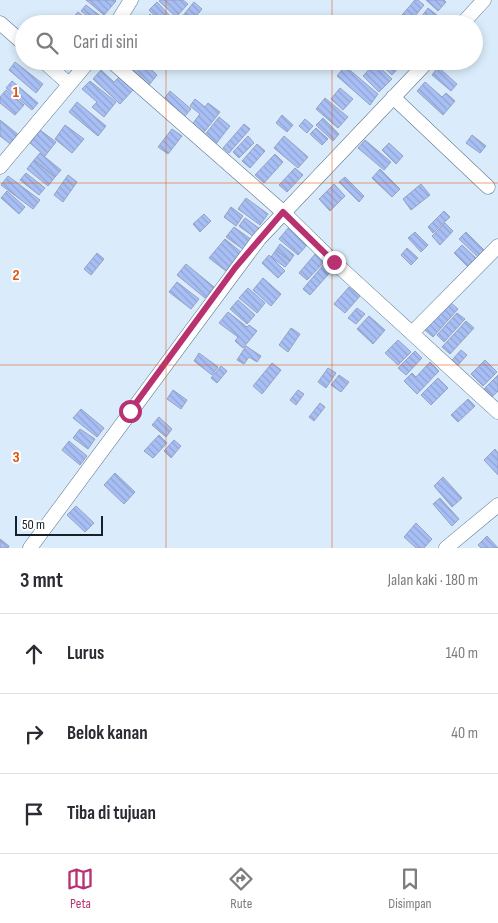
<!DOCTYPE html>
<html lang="id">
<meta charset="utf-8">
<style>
:root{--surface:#fff;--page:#f2f2f3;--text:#2b2b33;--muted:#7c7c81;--line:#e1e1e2;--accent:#b83171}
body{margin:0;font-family:"Sofia Sans Condensed",sans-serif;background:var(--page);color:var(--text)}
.scale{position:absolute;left:15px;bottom:12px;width:88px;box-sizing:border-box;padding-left:5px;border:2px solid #16212a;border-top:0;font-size:14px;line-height:18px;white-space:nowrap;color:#16212a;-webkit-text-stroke:4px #fff;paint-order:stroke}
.stop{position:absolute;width:15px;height:15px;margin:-11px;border:4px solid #b83171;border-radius:50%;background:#fff}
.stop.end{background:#b83171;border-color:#fff;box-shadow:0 1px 5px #0008}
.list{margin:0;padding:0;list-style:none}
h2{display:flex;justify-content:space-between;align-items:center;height:65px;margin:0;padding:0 20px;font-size:21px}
h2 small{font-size:16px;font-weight:400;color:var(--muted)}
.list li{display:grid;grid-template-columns:32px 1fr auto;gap:15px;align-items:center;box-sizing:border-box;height:80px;padding:0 20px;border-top:1px solid var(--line)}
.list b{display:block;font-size:19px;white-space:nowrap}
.list em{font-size:16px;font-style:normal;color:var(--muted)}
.icon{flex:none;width:28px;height:28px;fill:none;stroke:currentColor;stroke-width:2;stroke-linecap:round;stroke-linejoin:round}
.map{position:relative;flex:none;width:498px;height:548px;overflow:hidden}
.search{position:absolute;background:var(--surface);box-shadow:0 2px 8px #0003;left:15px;right:15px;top:15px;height:55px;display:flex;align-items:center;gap:12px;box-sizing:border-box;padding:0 18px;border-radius:28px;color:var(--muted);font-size:19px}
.sheet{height:305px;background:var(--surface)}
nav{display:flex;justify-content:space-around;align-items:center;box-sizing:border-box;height:70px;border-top:1px solid var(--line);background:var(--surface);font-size:14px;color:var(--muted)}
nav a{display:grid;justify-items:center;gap:2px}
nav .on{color:var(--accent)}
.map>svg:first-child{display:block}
.building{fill:url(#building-back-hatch);stroke:#95a2c1}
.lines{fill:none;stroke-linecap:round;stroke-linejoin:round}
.minor-casing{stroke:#5a748b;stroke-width:15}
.minor{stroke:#fff;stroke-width:14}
.route{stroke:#b83171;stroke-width:6}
.grid{fill:none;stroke:#de560e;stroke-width:1;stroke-opacity:0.55}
.grid-label{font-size:16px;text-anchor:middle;font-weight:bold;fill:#de560e;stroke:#fff;stroke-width:4;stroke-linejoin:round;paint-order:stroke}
</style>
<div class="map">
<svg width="498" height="548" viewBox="0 0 498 548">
<defs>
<pattern id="building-back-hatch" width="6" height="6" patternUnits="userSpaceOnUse" patternTransform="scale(1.25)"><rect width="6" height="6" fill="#a8bff5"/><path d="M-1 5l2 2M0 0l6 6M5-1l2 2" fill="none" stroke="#90a4d2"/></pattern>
</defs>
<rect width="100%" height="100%" fill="#daecfb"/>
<!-- building -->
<path class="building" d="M86,0h29l1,1 -12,14z
M161,0h22l5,4 -12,13 -17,-16z
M415,0h3l6,5 -14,17 -8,-7z
M426,0h18l2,2 -8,9z
M157,2l18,19 -4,3h-9l-13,-14z
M194,2l8,7 -12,15h-12l-1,-1z
M86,5l17,13 -4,6h-2l-16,-13z
M428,8l20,16h-16l-10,-8z
M78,12l15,12h-22l-2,-2z
M150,14l9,10h-15l-2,-2z
M418,15l8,7 -1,2h-14z
M135,61h7l15,14 -8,10 -19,-18z
M163,61h14l-6,7z
M382,61h21l1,1 -12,13 -12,-11z
M15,62l28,22 -7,9 -27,-23z
M375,63l17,16 -13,13 -16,-16z
M345,66l33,28 -8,11 -33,-29z
M438,67l19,17 -6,7 -19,-16z
M101,70l13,12 5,-5 14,13 -13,14 -27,-25z
M12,81l26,22 -6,7 -26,-22z
M90,81l26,21 -12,15 -12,-10 5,-5 -15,-13z
M425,82l17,15 4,-4 9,8 -12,14 -26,-24z
M340,88l13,11 -10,11 -12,-11z
M6,90l18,15 -9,10 -15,-12v-6z
M170,91l21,18 -7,8 -21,-17z
M325,98l23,19 -10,11 -22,-19z
M195,99l10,8 3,-4 12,9 -19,24 -11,-9 10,-13 -10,-8z
M77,102l29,24 -8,10 -29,-24z
M282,115l11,10 -6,7 -11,-9z
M219,117l11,9 -15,19 -11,-9z
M323,118l16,16 -6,7 -17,-16z
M305,119l8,7 -6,7 -8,-7z
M0,120l20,16 -7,10 -13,-10z
M244,124l6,5 -21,24 -6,-5z
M65,125l19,14 -12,14 -17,-14z
M316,128l12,11 -6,6 -12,-11z
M172,129l10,7 -14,18 -10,-7z
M40,130l16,12 -11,14 -15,-13z
M472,135l14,11 -6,7 -14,-10z
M248,136l6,7 -15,15 -6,-6z
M284,136l24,21 -10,11 -24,-20z
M365,140l26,22 -7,8 -26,-22z
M389,143l14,13 -7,8 -14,-14z
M257,144l8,7 -15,17 -8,-7z
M40,153l21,17 -6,7 -21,-17z
M275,154l8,8 -19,21 -9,-8z
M34,160l21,17 -7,9 -21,-17z
M295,168l8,7 -16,17 -8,-7z
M380,169l20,20 -8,8 -20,-19z
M26,173l19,15 -6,7 -19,-15z
M68,175l9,7 -14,20 -9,-7z
M8,176l32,24 -7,9 -32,-24z
M345,177l19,19 -5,6 -20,-20z
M334,184l11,12 -15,15 -11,-12z
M421,184l9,11 -19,15 -8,-11z
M7,191l18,16 -6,7 -18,-16z
M246,198l22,16 -8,11 -22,-16z
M231,207l12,9 -7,10 -12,-9z
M444,211l6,6 -17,16 -5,-6z
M204,214l7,7 -11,11 -7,-8z
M245,218l15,11 -6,8 -15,-11z
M445,223l8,8 -13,14 -8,-9z
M234,227l18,13 -8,10 -18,-13z
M289,227l19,17 -10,11 -19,-16z
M415,232l13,13 -7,7 -13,-14z
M466,232l20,20 -6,7 -21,-20z
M225,239l16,13 -15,19 -17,-13z
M280,244l14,11 -4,6 -14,-11z
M462,245l16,15 -9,8 -15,-15z
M407,248l11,10 -7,7 -10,-10z
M276,250l14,11 -5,6 -14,-10z
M97,253l7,6 -13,16 -7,-6z
M316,253l9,8 -18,19 -8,-7z
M269,255l16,16 -7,7 -16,-15z
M325,263l8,6 -23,26 -7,-6z
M186,264l28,23 -9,11 -28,-23z
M263,278l18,16 -10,12 -18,-16z
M177,282l22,17 -8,10 -22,-17z
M349,287l11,9 -15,17 -11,-9z
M248,288l17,15 -8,10 -18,-15z
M238,300l17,15 -8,9 -17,-15z
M450,302l8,7 -25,28 -8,-7z
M357,308l8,6 -9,10 -8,-6z
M228,312l19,15 2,-2 8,6 -14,17 -8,-7 3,-4 -19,-14z
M457,313l8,6 -21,23 -7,-7z
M369,316l16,14 -12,14 -16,-15z
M466,321l8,7 -24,26 -8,-7z
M291,328l9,6 -12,18 -9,-7z
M398,340l13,12 -13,13 -13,-12z
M246,346l15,10 -4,6 -8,-5 -5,7 -7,-4z
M461,350l6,5 -9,10 -6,-5z
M415,351l7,7 -16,17 -8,-7z
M199,353l19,14 -6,8 -18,-14z
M485,360l12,12 -14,14 -12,-12z
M430,362l9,9 -22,23 -13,-13 8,-8 4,4z
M272,363l9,7 -19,24 -9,-8z
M221,366l6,5 -10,12 -6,-5z
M328,368l8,5 -10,15 -8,-6z
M339,375l10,7 -8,10 -10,-7z
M498,375v16l-6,6 -8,-8z
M438,378l10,10 -17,17 -10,-10z
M173,390l14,10 -6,9 -14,-10z
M298,390l6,4 -8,11 -6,-5z
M468,399l7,7 -17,16 -7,-7z
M320,403l5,4 -11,14 -5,-4z
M81,409l23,19 -7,9 -24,-19z
M159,417l13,12 -6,8 -14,-12z
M80,429l15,10 -7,10 -15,-11z
M159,435l8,8 -14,15 -9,-7z
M174,440l7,6 -10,12 -7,-7z
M69,441l18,15 -7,9 -18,-15z
M495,449l3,4v22l-14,-15z
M115,473l20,19 -11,12 -20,-19z
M443,477l19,21 -10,9 -18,-21z
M440,498l19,21 -7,7 -19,-22z
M76,506l18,17 -9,9 -18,-17z
M416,523l16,16 -8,9h-8l-12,-11z
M487,536l11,12h-17l-3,-3z
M0,539l9,7 -1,2h-8z"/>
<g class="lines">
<defs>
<path id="minor" d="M0,23l24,21
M116,24l15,-24
M462,24l22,-24
M43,61l26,23
M111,61l172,151 51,50 164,150
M393,97l95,90
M0,167l89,-106
M413,332l85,-86
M30,548l229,-309 169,-178
M446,548l52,-43"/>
</defs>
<!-- minor casing -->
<use href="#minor" class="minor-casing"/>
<!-- minor -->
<use href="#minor" class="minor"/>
</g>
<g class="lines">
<!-- route -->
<path class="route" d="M130,411l105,-143 48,-56 51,50"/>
</g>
<!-- grid -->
<path class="grid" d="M166,0v24M332,0v24M166,61v487M332,61v487M0,183h498M0,365h498"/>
<g class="grid-label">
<text x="16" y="97">1</text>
<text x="16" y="280">2</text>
<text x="16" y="462">3</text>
</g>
</svg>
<div class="scale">50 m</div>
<div class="stop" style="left:130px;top:411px"></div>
<div class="stop end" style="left:334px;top:262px"></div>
<div class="search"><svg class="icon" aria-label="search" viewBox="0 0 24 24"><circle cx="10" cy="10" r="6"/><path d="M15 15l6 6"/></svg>Cari di sini</div>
</div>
<section class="sheet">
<h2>3 mnt<small>Jalan kaki · 180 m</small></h2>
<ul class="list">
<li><svg class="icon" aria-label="ahead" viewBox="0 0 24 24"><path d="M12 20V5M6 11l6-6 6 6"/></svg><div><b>Lurus</b></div><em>140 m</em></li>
<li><svg class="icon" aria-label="right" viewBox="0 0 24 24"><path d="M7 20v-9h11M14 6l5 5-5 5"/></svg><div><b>Belok kanan</b></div><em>40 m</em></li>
<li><svg class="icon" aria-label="arrive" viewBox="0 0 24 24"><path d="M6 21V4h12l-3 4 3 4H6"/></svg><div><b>Tiba di tujuan</b></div></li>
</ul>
</section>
<nav>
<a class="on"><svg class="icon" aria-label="map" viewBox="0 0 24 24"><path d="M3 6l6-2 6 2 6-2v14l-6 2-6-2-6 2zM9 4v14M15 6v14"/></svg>Peta</a>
<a><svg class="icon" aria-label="directions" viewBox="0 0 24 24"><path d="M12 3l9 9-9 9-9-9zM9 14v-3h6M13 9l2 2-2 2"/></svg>Rute</a>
<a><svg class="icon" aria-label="saved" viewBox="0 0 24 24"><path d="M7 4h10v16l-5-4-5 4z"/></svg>Disimpan</a>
</nav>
